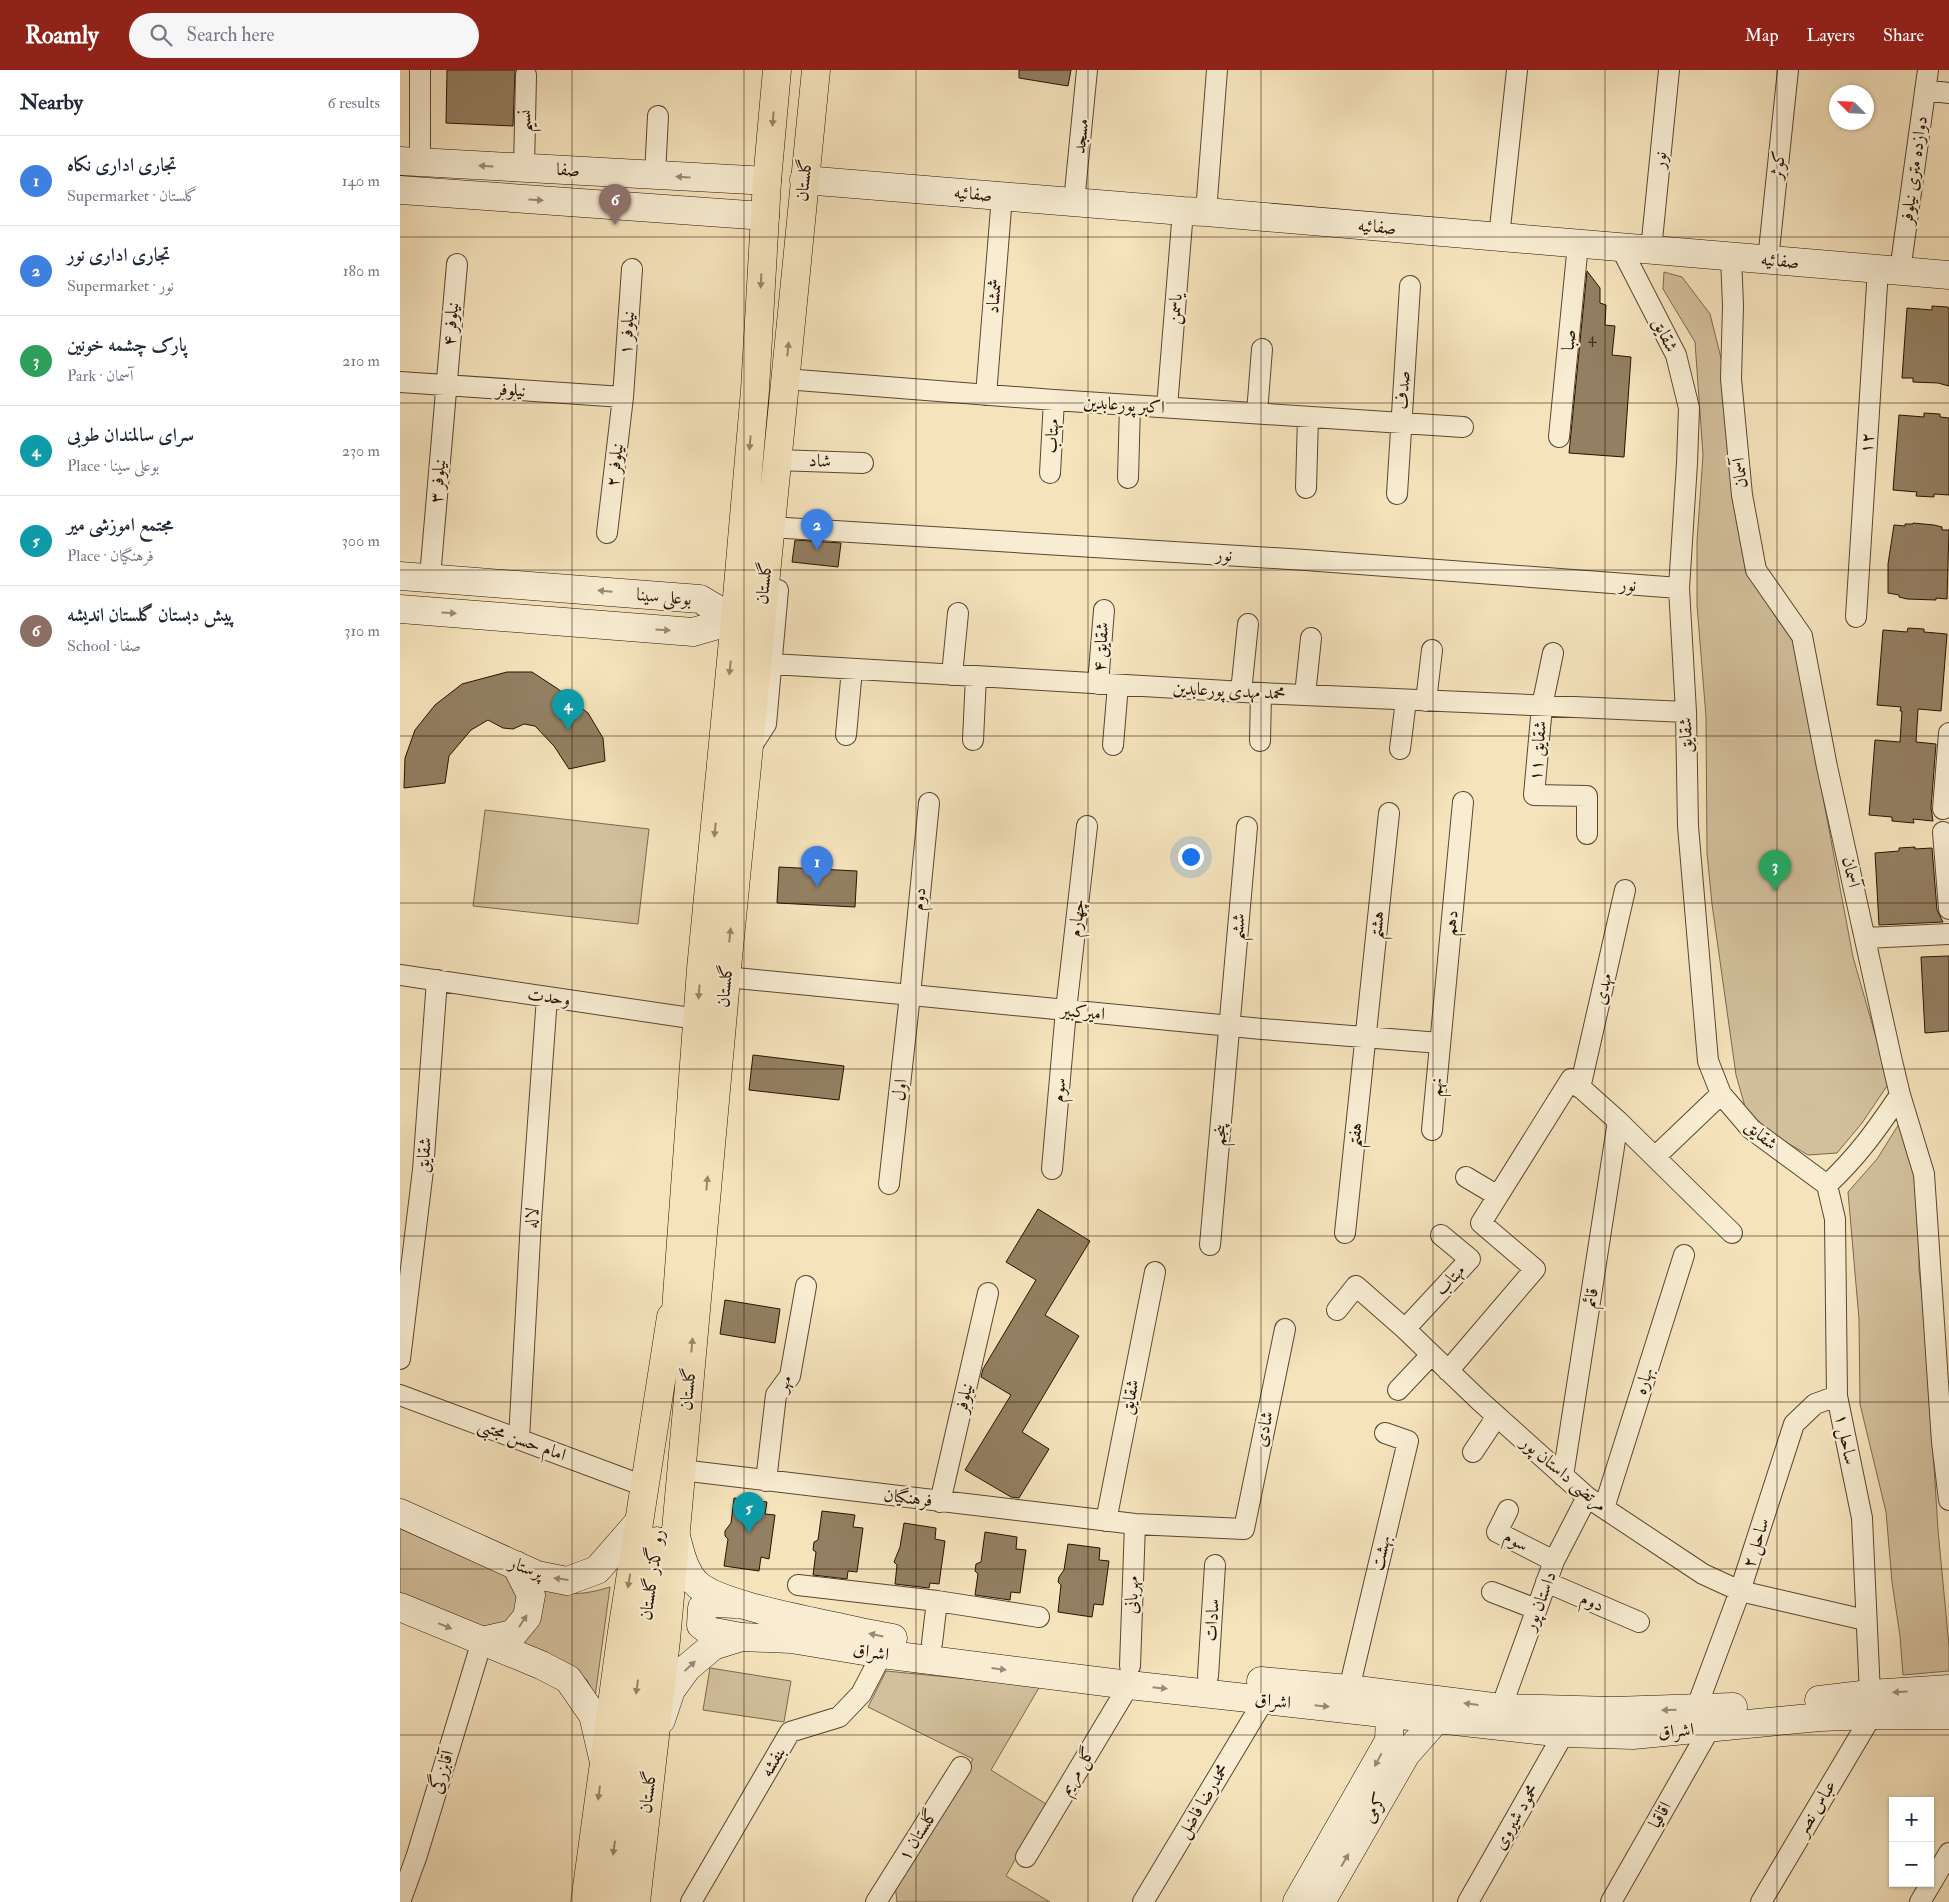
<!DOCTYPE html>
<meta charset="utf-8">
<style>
:root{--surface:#fff;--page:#f6f6f7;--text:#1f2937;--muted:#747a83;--line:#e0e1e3;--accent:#8f2418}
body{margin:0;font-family:"IM FELL Double Pica",Amiri,serif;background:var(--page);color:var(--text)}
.controls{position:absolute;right:15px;bottom:15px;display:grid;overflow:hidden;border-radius:0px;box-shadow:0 1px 4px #0004}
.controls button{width:45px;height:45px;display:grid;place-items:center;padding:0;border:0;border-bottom:1px solid var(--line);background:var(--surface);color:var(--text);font:25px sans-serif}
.compass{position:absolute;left:1429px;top:15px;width:45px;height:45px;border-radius:50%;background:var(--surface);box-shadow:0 1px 4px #0004;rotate:294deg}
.you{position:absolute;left:790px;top:786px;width:18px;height:18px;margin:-12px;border:4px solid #fff;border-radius:50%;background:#1a73e8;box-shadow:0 0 0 8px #1a73e833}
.badge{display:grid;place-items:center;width:32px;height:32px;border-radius:50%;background:var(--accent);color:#fff;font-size:16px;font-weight:700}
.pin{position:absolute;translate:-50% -41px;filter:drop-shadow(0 1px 2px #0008)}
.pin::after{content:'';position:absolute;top:26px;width:18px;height:15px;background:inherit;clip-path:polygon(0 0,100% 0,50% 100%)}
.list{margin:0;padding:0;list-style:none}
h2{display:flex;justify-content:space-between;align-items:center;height:65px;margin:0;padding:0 20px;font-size:21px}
h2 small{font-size:16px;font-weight:400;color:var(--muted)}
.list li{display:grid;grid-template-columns:32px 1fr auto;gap:15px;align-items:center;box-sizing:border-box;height:90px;padding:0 20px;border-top:1px solid var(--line)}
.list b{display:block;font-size:19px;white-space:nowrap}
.list p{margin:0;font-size:16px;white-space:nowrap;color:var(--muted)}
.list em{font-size:16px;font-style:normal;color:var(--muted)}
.icon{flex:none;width:28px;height:28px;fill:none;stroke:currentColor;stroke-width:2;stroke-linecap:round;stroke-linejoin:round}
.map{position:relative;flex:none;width:1549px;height:1832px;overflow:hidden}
header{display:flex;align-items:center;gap:30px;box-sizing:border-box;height:70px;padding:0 25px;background:var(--accent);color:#fff}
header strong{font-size:24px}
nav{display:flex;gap:28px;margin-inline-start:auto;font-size:18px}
.search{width:350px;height:45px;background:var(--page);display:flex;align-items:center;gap:12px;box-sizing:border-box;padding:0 18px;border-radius:28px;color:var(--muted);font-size:19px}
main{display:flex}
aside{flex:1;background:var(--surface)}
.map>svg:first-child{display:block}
.green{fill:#d2bf9c;stroke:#7d684e}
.building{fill:#937f62;stroke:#281200}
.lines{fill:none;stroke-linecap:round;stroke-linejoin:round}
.street-casing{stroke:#5b462f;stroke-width:22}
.secondary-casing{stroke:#281200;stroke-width:29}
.primary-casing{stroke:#281200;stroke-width:29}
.street{stroke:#f8edd3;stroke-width:20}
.secondary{stroke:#f8edd3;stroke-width:28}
.primary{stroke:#f5e3bc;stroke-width:28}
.oneway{fill:#998567}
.oneway2{fill:#9a8a74}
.grid{fill:none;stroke:#281200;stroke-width:1;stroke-opacity:0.55}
.labels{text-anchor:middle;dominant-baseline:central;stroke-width:4.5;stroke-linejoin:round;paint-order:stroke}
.number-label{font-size:15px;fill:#432d18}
.street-label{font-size:18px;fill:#281200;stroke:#f8edd3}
</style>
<header>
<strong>Roamly</strong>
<div class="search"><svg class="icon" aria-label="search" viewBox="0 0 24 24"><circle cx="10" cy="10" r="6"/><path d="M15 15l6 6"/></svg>Search here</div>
<nav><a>Map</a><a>Layers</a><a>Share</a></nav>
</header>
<main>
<aside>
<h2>Nearby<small>6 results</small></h2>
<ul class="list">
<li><span class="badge" style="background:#3f7fe0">1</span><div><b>تجاری اداری نکاه</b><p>Supermarket · گلستان</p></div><em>140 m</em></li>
<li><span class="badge" style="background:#3f7fe0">2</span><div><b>تجاری اداری نور</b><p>Supermarket · نور</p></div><em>180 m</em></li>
<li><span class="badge" style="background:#2e9e5b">3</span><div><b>پارک چشمه خونین</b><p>Park · آسمان</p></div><em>210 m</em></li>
<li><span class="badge" style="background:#0f9aa8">4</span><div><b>سرای سالمندان طوبی</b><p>Place · بوعلی سینا</p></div><em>230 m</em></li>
<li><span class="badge" style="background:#0f9aa8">5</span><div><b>مجتمع اموزشی میر</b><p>Place · فرهنگیان</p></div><em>300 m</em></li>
<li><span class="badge" style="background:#8d6e63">6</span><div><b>پیش دبستان گلستان اندیشه</b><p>School · صفا</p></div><em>310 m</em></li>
</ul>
</aside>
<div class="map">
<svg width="1549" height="1832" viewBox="0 0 1549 1832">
<rect width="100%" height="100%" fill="#f5e3bc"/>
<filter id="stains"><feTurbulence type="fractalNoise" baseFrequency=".004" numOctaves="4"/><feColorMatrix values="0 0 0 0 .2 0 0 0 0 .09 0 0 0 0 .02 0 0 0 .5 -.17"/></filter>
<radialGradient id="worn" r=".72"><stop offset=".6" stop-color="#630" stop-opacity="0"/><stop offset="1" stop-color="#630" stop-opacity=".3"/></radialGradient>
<!-- green -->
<path class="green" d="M1264,202l18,5 28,37 12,48 24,211 48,70 59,314 36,126 -27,40 -25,30 -29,2 -34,-20 -28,-25 -10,-35 -24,-171 -5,-51 -1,-136 -9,-112v-63l6,-87 -8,-113 -32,-53z
M85,740l164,19 -11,95 -165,-18z
M1499,1054l16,55 4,34v57l6,51 13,209 11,116v25l-46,4 -3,-39 -8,-54 -6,-70 -26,-108 -1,-85 -11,-127 29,-33z
M0,1453l100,46 14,16 3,11 -2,13 -9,14 -29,8 -77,-35z
M210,1517l-15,110 -8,-17 -19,-15 -56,-20c24,-19 34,-23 28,-57 27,8 44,7 70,-1z
M310,1598l81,13 -7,41 -81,-12z
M486,1601l154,15 -49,84 55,34 -40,72 44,26h-153l-2,-18 78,-125 -105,-52z"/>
<!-- building -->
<path class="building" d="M47,0h68l-2,56 -67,-3z
M619,0h52l-3,16 -49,-8z
M1187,201l13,17v15l6,2 -1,20 10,1 -3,29 19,2 -7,100 -55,-4z
M1532,236l16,1 1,3v76l-11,-3 -25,-1v-4h-11l5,-70 25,2z
M1524,343l16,1v3l9,1v77l-15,-1v3l-18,-1 1,-4 -24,-2 6,-75 25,2z
M1513,453l21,2 8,2v3h7l-2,69 -11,-1v2l-29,-1 -8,-2v-2l-11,-2v-29l6,-39 11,1v-2h8z
M395,470l46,3 -3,24 -46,-5z
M1508,558l16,1v3l23,2 -6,77 -23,-2 -2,33 20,2 -5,64 2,13 -20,-2 1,4 -22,-2v-4l-23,-2 6,-75 25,2 2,-31h-2l1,-4 -24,-2 6,-75 24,2z
M107,602h25l26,17 30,24 15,25 2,23 -36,8 -15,-23 -19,-20 -11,-2 -11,5 -10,-1 -15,-8 -17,10 -22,26 -4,27 -41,5 1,-30 10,-28 20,-25 27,-21z
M1515,777v2l17,-1 5,62 6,12 -64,3 -4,-72 24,-2v-3z
M379,797l78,4 -2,36 -78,-4z
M1549,886v75l-24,2 -4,-76z
M353,985l91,11 -5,34 -90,-10z
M638,1139l52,32 -45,74 34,21 -57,96 27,17 -30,49 -8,-1 -46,-27 46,-75 -30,-18 2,-8 53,-89 -30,-18z
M325,1230l55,9 -5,34 -55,-9z
M334,1428l33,4 -2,12 10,1 -6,44 -8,-2 -2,14 -35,-5 4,-27 -3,-3v-5l6,-8z
M422,1441l33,4 -2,12 10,1 -6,44 -9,-1 -1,8 -34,-4 3,-23 -3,-2 1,-8 4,-2z
M504,1453l32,5 -1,11 10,2 -6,43 -9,-1 -1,5 -34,-4 2,-19 -3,-3 6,-15z
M585,1462l32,5 -1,12 10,1 -6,43 -9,-1 -1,8 -35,-5 3,-21 -3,-3 1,-7 5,-2z
M668,1474l32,4 -1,12 10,1 -6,44 -9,-1 -2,13 -34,-5 3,-27 -3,-3 1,-5 5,-7z"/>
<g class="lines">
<defs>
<path id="street" d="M1525,20l24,3
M20,92v-92
M124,98l2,-93
M255,105l3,-59
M674,132l13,-132
M806,142l11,-142
M1099,167l18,-167
M1221,178l55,107 13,53 -2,55 -8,125 7,124 2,114 20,235 13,33 30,35 76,56
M1251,180l18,-180
M1331,186l2,50 -2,73 11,116 14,75 46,66 25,131 64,290 9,38 24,79 18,268 7,58
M1368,190l20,-190
M1500,201l28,-201
M385,309l269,21 409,27
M0,312l223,15
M586,325l16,-199
M767,337l16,-196
M857,343l5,-64
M1159,367l19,-193
M377,390l86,3
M650,403l4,-73
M728,408l2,-73
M906,418l2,-71
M997,424l13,-208
M370,457l535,33 374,28
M207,463l16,-136 9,-128
M30,507l27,-313
M1456,547l22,-348
M1153,583l-11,53 -8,89 53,1v38
M372,594l489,29 425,19
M552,605l6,-62
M698,614l6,-74
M841,622l7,-68
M905,625l6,-57
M1026,631l6,-51
M446,665l6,-66
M573,670l3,-64
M860,671l1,-48
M713,675l5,-60
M351,677l15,-23 12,-134
M1000,679l6,-49
M1543,739l6,-76
M1543,762l6,77
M1465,868l84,-4
M0,905l297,44
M326,907l536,52 178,14
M1180,1018l45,-198
M1032,1060l31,-328
M1255,1087l66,-63
M652,1099l14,-159 21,-184
M1066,1107l32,19
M489,1114l21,-189 19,-192
M1427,1115l8,34 2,177 25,122 8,176
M1427,1115c31,-29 50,-56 73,-90
M945,1163l44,-420
M810,1175l37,-418
M937,1240l19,-24 49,43 75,72 107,96 116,77 37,17 125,29
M1005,1259l65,-70 -29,-24
M0,1289l23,-189 14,-190
M1048,1301l87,-102 -54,-46 90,-144 47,42 114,112
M998,1320l33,-35
M0,1325l244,91
M119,1369l12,-219 16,-223
M1073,1382l24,-36
M281,1400l454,54 109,5 41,-200
M1163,1406l55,-355
M366,1411l10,-86 14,-19 16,-90
M540,1432l48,-209
M1204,1438l80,-253
M1108,1440l-11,22 57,29
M706,1451l49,-249
M1146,1512l93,40
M398,1515l139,16 102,16
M1092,1522l44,17
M532,1573l5,-42
M730,1596l5,-142
M808,1606l7,-111
M949,1619l59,-248 -23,-8
M1101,1638l53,-147 33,-64
M1296,1639l44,-118 54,-167 21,-20 22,-8
M626,1787l103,-172
M0,1832l17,-47 65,-214
M291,1832l99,-170 49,-15 22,-23 21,-40
M476,1832l85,-135
M743,1832l121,-202
M1068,1832l96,-169
M1211,1832l99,-174
M1361,1832l111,-187
M1520,1832l29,-49"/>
<path id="secondary" d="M0,91l367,20
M404,110l379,31 23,1 743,63
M0,120l365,26
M0,506l300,23 35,21
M0,539l293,23 42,-12
M0,1443l137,62 30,6 30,-11 41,-47
M275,1463c5,18 9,40 23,52 22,19 104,34 135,41 19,4 39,9 60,12
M335,1534l-20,-1 -13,5 -1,17 8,6 32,6
M0,1537l141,58 27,14 25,36 10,43
M82,1571l31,-7 14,-17 4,-22 -15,-30
M861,1611l88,8 152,19 112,3 120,-4
M1419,1630l51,-6 79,-5
M261,1650l10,-30 16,-22 26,-22 29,-9 49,2 91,15 247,31 435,48 69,2 187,-18 52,-2h77
M897,1832l92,-161 1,-27
M921,1832l85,-148 31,-35"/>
<path id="primary" d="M274,1267l27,-368 34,-349 20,-230 12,-209 10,-111
M185,1832l36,-264 50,-321
M208,1832l49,-361
M236,1832l30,-262 62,-682 88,-888"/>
</defs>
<!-- street casing -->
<use href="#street" class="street-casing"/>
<!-- secondary casing -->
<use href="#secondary" class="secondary-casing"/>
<!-- primary casing -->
<use href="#primary" class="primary-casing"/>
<!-- street -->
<use href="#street" class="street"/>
<!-- secondary -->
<use href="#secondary" class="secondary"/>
<!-- primary -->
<use href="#primary" class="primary"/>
</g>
<!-- one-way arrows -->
<defs><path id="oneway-solid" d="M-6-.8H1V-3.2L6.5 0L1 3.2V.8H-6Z" transform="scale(1.25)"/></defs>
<g class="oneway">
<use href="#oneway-solid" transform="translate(373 49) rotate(95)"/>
<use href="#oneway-solid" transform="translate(361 211) rotate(93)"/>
<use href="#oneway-solid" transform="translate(388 279) rotate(-84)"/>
<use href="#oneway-solid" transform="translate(350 373) rotate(95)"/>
<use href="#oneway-solid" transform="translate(330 598) rotate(96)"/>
<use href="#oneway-solid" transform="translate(315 760) rotate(96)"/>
<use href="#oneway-solid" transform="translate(330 865) rotate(-84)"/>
<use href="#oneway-solid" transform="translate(299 922) rotate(94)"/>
<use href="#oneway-solid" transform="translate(307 1113) rotate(-85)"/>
<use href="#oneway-solid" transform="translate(292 1275) rotate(-85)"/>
<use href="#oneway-solid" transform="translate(229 1511) rotate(99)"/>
<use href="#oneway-solid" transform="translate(237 1617) rotate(98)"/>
<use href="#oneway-solid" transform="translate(199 1723) rotate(97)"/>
<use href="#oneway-solid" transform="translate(214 1778) rotate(98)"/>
</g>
<g class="oneway2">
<use href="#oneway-solid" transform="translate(86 96) rotate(-177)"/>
<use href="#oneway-solid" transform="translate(283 107) rotate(-176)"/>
<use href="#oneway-solid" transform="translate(136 130) rotate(4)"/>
<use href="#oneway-solid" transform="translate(205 521) rotate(-175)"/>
<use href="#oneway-solid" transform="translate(49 543) rotate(4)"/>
<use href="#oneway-solid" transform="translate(263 560) rotate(4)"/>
<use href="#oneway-solid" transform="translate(161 1509) rotate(-173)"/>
<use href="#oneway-solid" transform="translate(123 1551) rotate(-57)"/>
<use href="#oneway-solid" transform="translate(45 1556) rotate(22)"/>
<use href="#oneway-solid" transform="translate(476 1565) rotate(-168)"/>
<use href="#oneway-solid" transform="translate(290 1596) rotate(-43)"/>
<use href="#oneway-solid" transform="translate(599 1599) rotate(7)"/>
<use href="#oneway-solid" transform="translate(760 1618) rotate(6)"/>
<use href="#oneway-solid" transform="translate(1500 1622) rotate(176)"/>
<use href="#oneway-solid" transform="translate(1071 1634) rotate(-173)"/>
<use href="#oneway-solid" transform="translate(922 1636) rotate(6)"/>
<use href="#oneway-solid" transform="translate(1269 1640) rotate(179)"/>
<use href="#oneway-solid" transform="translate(978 1690) rotate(118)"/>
<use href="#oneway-solid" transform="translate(945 1790) rotate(-60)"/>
</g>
<!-- grid -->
<path class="grid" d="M172,0v1832M344,0v1832M516,0v1832M688,0v1832M861,0v1832M1033,0v1832M1205,0v1832M1377,0v1832M0,167h1549M0,333h1549M0,500h1549M0,666h1549M0,833h1549M0,999h1549M0,1166h1549M0,1332h1549M0,1499h1549M0,1665h1549"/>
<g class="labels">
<!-- number labels -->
<g class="number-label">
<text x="1192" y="268">4</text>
</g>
<!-- street labels -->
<g class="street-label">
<text transform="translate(125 51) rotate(-88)">نسیم</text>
<text transform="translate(681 66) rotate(-84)">مسجد</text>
<text transform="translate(1260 90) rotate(-84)">نور</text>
<text transform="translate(1378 95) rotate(-84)">کوثر</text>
<text transform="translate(168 100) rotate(3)">صفا</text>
<text transform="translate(1514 100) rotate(-82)">دوازده متری نیلوفر</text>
<text transform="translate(404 110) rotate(-84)">گلستان</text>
<text transform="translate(573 124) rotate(5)">صفائیه</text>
<text transform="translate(977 157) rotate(5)">صفائیه</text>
<text transform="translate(1380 191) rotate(5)">صفائیه</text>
<text transform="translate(594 226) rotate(-85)">شمشاد</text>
<text transform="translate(775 239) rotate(-85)">یاسمن</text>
<text transform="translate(51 254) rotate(-85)">نیلوفر ۴</text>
<text transform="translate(227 263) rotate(-86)">نیلوفر ۱</text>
<text transform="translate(1265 265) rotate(64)">شقایق</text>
<text transform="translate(1169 270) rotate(-85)">صبا</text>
<text transform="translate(111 320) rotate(4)">نیلوفر</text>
<text transform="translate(1003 320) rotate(-87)">صدف</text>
<text transform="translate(724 335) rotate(4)">اکبر پورعابدین</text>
<text transform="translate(652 366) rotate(-86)">مهتاب</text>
<text transform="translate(1467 373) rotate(-86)">۱۲</text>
<text transform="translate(420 391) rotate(2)">شاد</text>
<text transform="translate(215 395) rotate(-83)">نیلوفر ۲</text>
<text transform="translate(1340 403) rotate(-96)">آسمان</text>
<text transform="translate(38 411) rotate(-85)">نیلوفر ۳</text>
<text transform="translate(824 485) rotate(4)">نور</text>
<text transform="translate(364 513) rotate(-84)">گلستان</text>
<text transform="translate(1228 515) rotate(4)">نور</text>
<text transform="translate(264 527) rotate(5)">بوعلی سینا</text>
<text transform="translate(701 577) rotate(-86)">شقایق ۴</text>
<text transform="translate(829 621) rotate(3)">محمد مهدی پورعابدین</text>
<text transform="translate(1286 665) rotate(-91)">شقایق</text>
<text transform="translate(1138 681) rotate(-85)">شقایق ۱۱</text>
<text transform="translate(1451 802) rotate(78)">آسمان</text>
<text transform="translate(519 829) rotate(-85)">دوم</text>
<text transform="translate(677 848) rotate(-83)">چهارم</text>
<text transform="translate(1051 853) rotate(-85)">دهم</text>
<text transform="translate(977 855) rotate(-84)">هشتم</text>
<text transform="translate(838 857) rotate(-85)">ششم</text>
<text transform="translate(325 916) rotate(-85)">گلستان</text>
<text transform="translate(1203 919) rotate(-77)">مهدی</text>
<text transform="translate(149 927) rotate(8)">وحدت</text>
<text transform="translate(683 942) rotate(6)">امیرکبیر</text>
<text transform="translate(1036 1017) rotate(-85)">نهم</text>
<text transform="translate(500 1020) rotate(-84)">اول</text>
<text transform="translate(659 1020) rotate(-85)">سوم</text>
<text transform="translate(820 1065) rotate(-85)">پنجم</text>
<text transform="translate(955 1065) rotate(-84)">هفتم</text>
<text transform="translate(1361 1065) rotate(40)">شقایق</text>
<text transform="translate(24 1085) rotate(-85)">شقایق</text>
<text transform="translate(132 1148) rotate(-86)">لاله</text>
<text transform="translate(1050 1210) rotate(-47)">مهتاب</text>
<text transform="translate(1191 1228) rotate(-81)">قائم</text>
<text transform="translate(1244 1311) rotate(-72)">بهاره</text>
<text transform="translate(384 1313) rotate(-63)">مهر</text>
<text transform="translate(288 1319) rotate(-85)">گلستان</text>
<text transform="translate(730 1327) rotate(-79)">شقایق</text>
<text transform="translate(564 1328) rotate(-77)">نیلوفر</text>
<text transform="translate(864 1359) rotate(-78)">شادی</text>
<text transform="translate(1446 1369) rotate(79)">ساحل ۱</text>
<text transform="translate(122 1370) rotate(20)">امام حسن مجتبی</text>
<text transform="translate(1164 1404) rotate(40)">مرتضی داستان پور</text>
<text transform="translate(508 1428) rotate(7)">فرهنگیان</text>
<text transform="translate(1116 1471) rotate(29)">سوم</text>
<text transform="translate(1356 1473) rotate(-72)">ساحل ۲</text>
<text transform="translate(981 1483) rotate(-77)">بهشت</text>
<text transform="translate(126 1498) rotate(21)">پرستار</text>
<text transform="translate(252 1505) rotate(-82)">رو گذر گلستان</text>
<text transform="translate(732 1525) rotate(-88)">مهربانی</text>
<text transform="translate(1140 1531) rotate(-69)">داستان پور</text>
<text transform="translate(1192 1532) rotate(23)">دوم</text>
<text transform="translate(812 1550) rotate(-86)">سادات</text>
<text transform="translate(471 1582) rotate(9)">اشراق</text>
<text transform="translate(873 1631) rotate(6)">اشراق</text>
<text transform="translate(1276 1661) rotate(-5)">اشراق</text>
<text transform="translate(373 1692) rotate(-60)">بنفشه</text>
<text transform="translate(677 1701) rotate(-59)">گل مریم</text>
<text transform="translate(42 1702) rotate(-73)">آقابزرگی</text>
<text transform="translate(248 1722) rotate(-83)">گلستان</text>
<text transform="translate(803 1731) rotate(-59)">محمدرضا فاضل</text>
<text transform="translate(975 1738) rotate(-60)">کرمی</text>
<text transform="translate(1416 1738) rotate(-59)">عباس نصر</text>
<text transform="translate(1260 1745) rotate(-60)">اقاقیا</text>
<text transform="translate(1116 1747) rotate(-60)">محمود شیروی</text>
<text transform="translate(518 1765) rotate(-58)">گلستان ۱</text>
</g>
</g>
<rect width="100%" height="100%" filter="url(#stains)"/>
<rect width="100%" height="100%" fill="url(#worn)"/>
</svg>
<div class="controls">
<button>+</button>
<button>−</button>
</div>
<svg class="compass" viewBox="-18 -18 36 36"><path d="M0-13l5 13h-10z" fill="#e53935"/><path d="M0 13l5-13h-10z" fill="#747a83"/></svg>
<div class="you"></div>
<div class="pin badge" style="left:417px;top:817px;background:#3f7fe0">1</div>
<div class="pin badge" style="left:417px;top:480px;background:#3f7fe0">2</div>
<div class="pin badge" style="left:1375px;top:821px;background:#2e9e5b">3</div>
<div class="pin badge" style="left:168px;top:660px;background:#0f9aa8">4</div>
<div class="pin badge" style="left:349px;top:1463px;background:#0f9aa8">5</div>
<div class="pin badge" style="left:215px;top:155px;background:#8d6e63">6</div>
</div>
</main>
